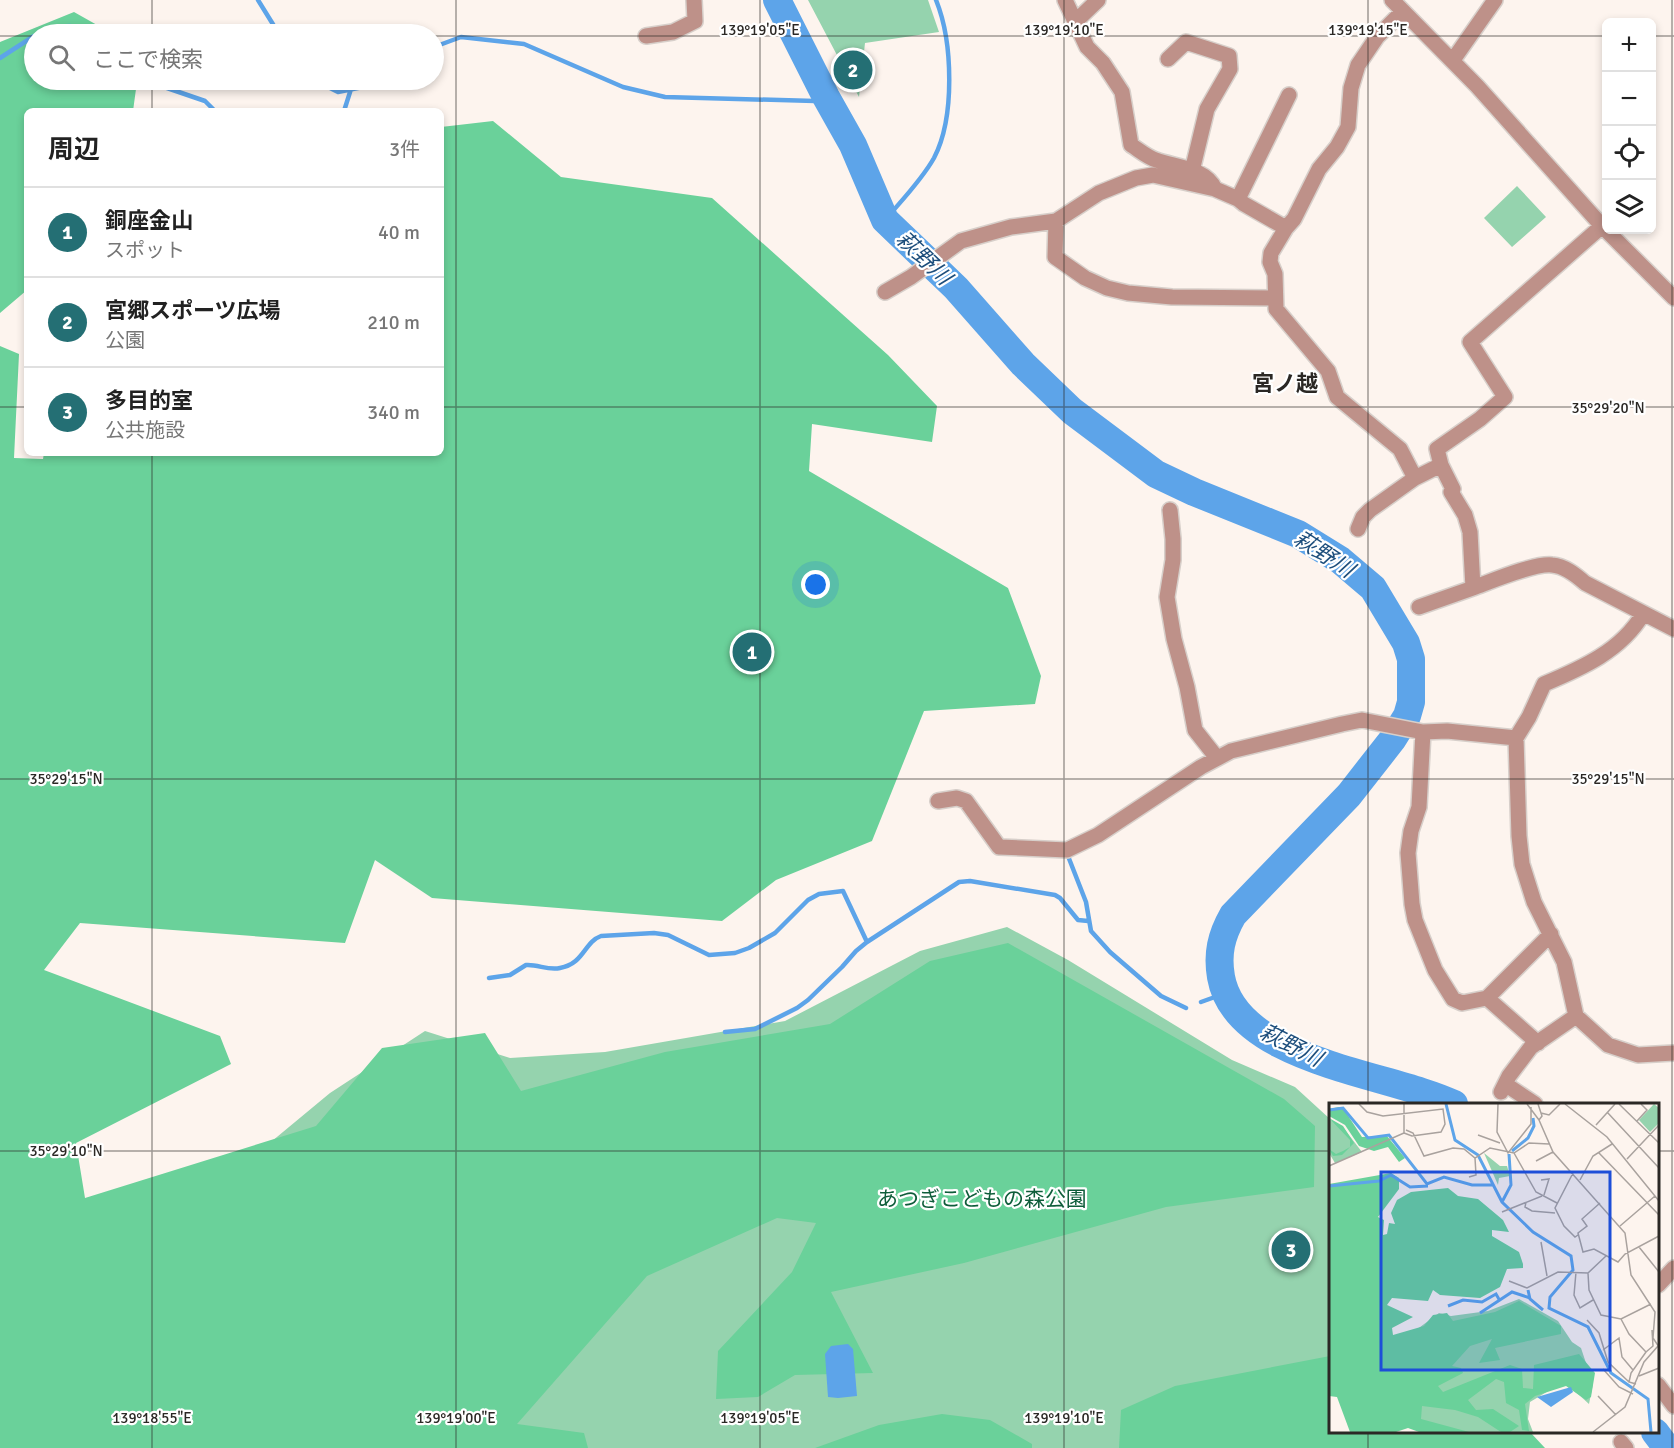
<!DOCTYPE html>
<html lang="ja">
<meta charset="utf-8">
<style>
:root{--surface:#fff;--page:#f6f6f6;--text:#222;--muted:#767676;--line:#e0e0e0;--accent:#246f74}
body{margin:0;font-family:Signika,"Noto Sans JP",sans-serif;background:var(--page);color:var(--text)}
.controls{position:absolute;right:18px;top:18px;display:grid;overflow:hidden;border-radius:9px;box-shadow:0 3px 9px #0003}
.controls button{width:54px;height:54px;display:grid;place-items:center;padding:0;border:0;border-bottom:2px solid var(--line);background:var(--surface);color:var(--text);font:30px sans-serif}
.you{position:absolute;left:816px;top:585px;width:21px;height:21px;margin:-15px;border:4px solid #fff;border-radius:50%;background:#1a73e8;box-shadow:0 0 0 9px #1a73e833}
.badge{display:grid;place-items:center;width:39px;height:39px;border-radius:50%;background:var(--accent);color:#fff;font-size:20px;font-weight:700}
.pin{position:absolute;translate:-50% -50%;border:3px solid #fff;box-shadow:0 2px 6px #0006}
.list{margin:0;padding:0;list-style:none}
h2{display:flex;justify-content:space-between;align-items:center;height:78px;margin:0;padding:0 24px;font-size:26px}
h2 small{font-size:20px;font-weight:400;color:var(--muted)}
.list li{display:grid;grid-template-columns:39px 1fr auto;gap:18px;align-items:center;box-sizing:border-box;height:90px;padding:0 24px;border-top:2px solid var(--line)}
.list b{display:block;font-size:22px;white-space:nowrap}
.list p{margin:0;font-size:20px;white-space:nowrap;color:var(--muted)}
.list em{font-size:20px;font-style:normal;color:var(--muted)}
.icon{flex:none;width:33px;height:33px;fill:none;stroke:currentColor;stroke-width:2;stroke-linecap:round;stroke-linejoin:round}
.map{position:relative;flex:none;width:1674px;height:1448px;overflow:hidden}
.search{position:absolute;background:var(--surface);box-shadow:0 3px 9px #0003;left:24px;top:24px;width:420px;height:66px;display:flex;align-items:center;gap:15px;box-sizing:border-box;padding:0 21px;border-radius:33px;color:var(--muted);font-size:22px}
.panel{position:absolute;background:var(--surface);box-shadow:0 3px 9px #0003;left:24px;top:108px;width:420px;height:348px;border-radius:9px}
.map>svg:first-child{display:block}
.green{fill:#95d3ae}
.forest{fill:#6ad19a}
.water{fill:#5da4e9}
.lines{fill:none;stroke-linecap:round;stroke-linejoin:round}
.stream{stroke:#5da4e9;stroke-width:4.5}
.river{stroke:#5da4e9;stroke-width:28}
.street-casing{stroke:#d7cfca;stroke-width:18}
.street{stroke:#be9189;stroke-width:15}
.ticks{fill:none;stroke:#2b2825;stroke-width:1.5;stroke-opacity:0.45}
.labels{text-anchor:middle;dominant-baseline:central;stroke-width:4.5;stroke-linejoin:round;paint-order:stroke}
.park-label{font-size:21px;fill:#0e5d3a;stroke:#fff}
.water-label{font-size:22px;font-style:italic;fill:#1d4e7c;stroke:#fff}
.neighbourhood-label{font-size:22px;font-weight:bold;fill:#2b2825;stroke:#fff}
.inset-river{fill:none;stroke:#5da4e9;stroke-width:3}
.inset-road{fill:none;stroke:#a9a29e;stroke-width:1.5}
.view{fill:#1d4ed8;fill-opacity:0.15;stroke:#1d4ed8;stroke-width:3}
.inset-edge{fill:none;stroke:#2b2825;stroke-width:3}
.ticks-label{font-size:15px;text-anchor:middle;fill:#2b2825;stroke:#fff;stroke-width:4.5;stroke-linejoin:round;paint-order:stroke}
</style>
<div class="map">
<svg width="1674" height="1448" viewBox="0 0 1674 1448">
<rect width="100%" height="100%" fill="#fdf4ee"/>
<!-- green -->
<path class="green" d="M808,0h120l11,32 -74,11 -6,54z
M1517,186l29,31 -34,30 -28,-29z
M1007,927l61,33 164,100 63,27 35,32v313l191,16h-1418l122,-268 105,-87 95,-62 85,27 95,-6 180,-31 135,-70z"/>
<!-- forest -->
<path class="forest" d="M74,12l39,22h-79v46h101l1,9 -3,22h-106v179l-27,23v-271z
M493,121l68,56 151,21 176,157 49,51 -5,36 -120,-18 -3,47 199,117 33,88 -6,28 -111,7 -52,130 -96,39 -54,41 -290,-23 -57,-38 -30,83 -265,-20 -36,47 176,66 11,28 -155,79 9,55 231,-72 66,-78 103,-15 36,58 144,-39 165,-28 100,-63 78,-18 276,156 31,27 -1,61 -148,20 -202,56 -133,29 42,81 -78,2 -37,22 -42,2 2,-48 74,-79 24,-49 -39,-5 -130,58 -130,148 67,9 4,15h-588v-1102l19,8 -5,104 29,1 1,-6h397v-326z
M1330,1356v76h200l15,16h-426l2,-38 54,-24z
M942,1414l48,6 42,24v4h-217l64,-23z"/>
<!-- water -->
<path class="water" d="M848,1344l5,5 4,47 -19,2 -10,-1 -3,-43 6,-8z"/>
<g class="lines">
<!-- stream -->
<path class="stream" d="M258,0l21,34
M38,34c26,-12 41,-9 68,0
M434,47l27,-10 63,7 99,43 42,10 150,4 11,-4
M0,58l34,-22
M149,80l18,8 38,13 10,10
M314,80l24,12 30,-6 10,-6
M344,111l7,-22
M885,220c16,-19 36,-39 49,-62 21,-40 19,-116 2,-158
M1068,856l18,46 5,29 19,21 51,44 25,12
M489,978l21,-3 16,-10c12,-1 22,6 34,3 24,-4 24,-26 41,-32l53,-3 14,2 41,20 26,-2 14,-5 26,-15 33,-33 11,-6 24,-3 24,51
M1201,1002l25,-9
M725,1032l30,-3 42,-21 11,-8 34,-33 14,-16 11,-9 92,-60 11,-1 85,14 5,3 18,22 10,1"/>
<!-- river -->
<path class="river" d="M777,0l49,97 27,48 32,75 71,68 67,76 49,47 84,63 38,18 104,42 42,26 33,28 33,55 5,16v43l-4,14 -15,24 -43,55 -116,120c-12,21 -16,39 -12,62 15,85 168,96 233,127
M1655,1432l12,16"/>
<defs>
<path id="street" d="M1065,0l22,47 16,16 19,29 9,53c8,5 16,12 25,15 19,7 50,8 59,29l23,10 6,5 42,24
M1392,0l85,86 125,140 72,72
M1403,11l-26,26 -19,28 -7,23 -3,39 -11,20 -18,22 -25,50 -8,9 -15,25 -1,9 5,12 1,35 52,62 9,26 63,52 15,29 26,-13
M1075,22l23,-22
M646,36l27,-4 22,-11 -1,-21
M1168,59l18,-17 43,14 1,13 -23,40 -15,62
M1453,60l42,-60
M1238,199l51,-104
M1056,221l-1,36 30,21 22,10 21,5 44,4 103,1
M1602,226l-132,116 35,55 -25,22 -43,30 4,16 12,24 -2,3 14,23 5,17 3,56c19,-7 61,-25 79,-23 13,1 24,10 33,18l89,46
M885,292l26,-15 50,-36 50,-14 45,-6 43,-28 37,-15 17,-3 62,14
M1170,510l3,29v21l-6,37 7,42 13,48 8,43 22,28
M1358,529l5,-12 7,-7 45,-32
M1419,607l54,-19
M1423,732l-4,75 -8,24 -3,22 4,51 3,16 20,50 18,29 9,4 25,-5 64,-64
M1516,738l3,98 3,28 12,38 30,60 12,54 32,29 30,10 36,-2
M938,801l19,-3 9,3 33,46 68,3 31,-15 103,-68 30,-16 111,-27 20,-4 61,12 24,-1 69,7 13,-21 15,-33c38,-16 77,-33 99,-70
M1487,998l51,45
M1505,1084l30,20
M1501,1092l8,-16 22,-29 45,-31
M1658,1285l16,-17
M1658,1385l16,21
M1621,1442l5,6"/>
</defs>
<!-- street casing -->
<use href="#street" class="street-casing"/>
<!-- street -->
<use href="#street" class="street"/>
</g>
<!-- ticks -->
<path class="ticks" d="M152,0v34M456,0v1448M760,0v1448M1064,0v1448M1368,0v1104M1672,0v1448M0,36h34M434,36h1172M1652,36h22M152,80v31M0,407h27M441,407h1233M152,453v995M0,779h1674M0,1151h1330M1658,1151h16M1368,1432v16"/>
<g class="labels">
<!-- park labels -->
<g class="park-label">
<text x="982" y="1199">あつぎこどもの森公園</text>
</g>
<!-- water labels -->
<g class="water-label">
<text transform="translate(924 258) rotate(44)">萩野川</text>
<text transform="translate(1324 554) rotate(33)">萩野川</text>
<text transform="translate(1291 1045) rotate(27)">萩野川</text>
</g>
<!-- neighbourhood labels -->
<g class="neighbourhood-label">
<text x="1285" y="383">宮ノ越</text>
</g>
</g>
<!-- overview -->
<g transform="translate(1329 1103)">
<rect width="330" height="330" fill="#fdf4ee"/>
<path d="M325,1l5,4v15l-9,9 -11,-12zM0,16l13,7 20,26 -27,11 -6,-10zM155,50l16,13h7l3,10 -11,2 -1,7zM190,196l39,22 14,21 9,6 12,36 -4,20 -21,-19 -8,-1 -30,18 -2,17 5,13h-97l-39,-16 -3,-64 18,-19 27,-20 12,3 37,-5z" fill="#95d3ae"/>
<path d="M10,4l4,1 19,29 25,-1 18,22 -6,4 -11,-15 -14,4 -15,-5 -14,-21 -16,-9v-7zM0,15l14,8 11,17 -12,12 -9,1 -4,-7 7,5 7,-3 7,-4v-7zM62,70l8,5v11l-21,28 6,3 -1,15 4,-1 2,-11 6,1 -4,-11 6,-13 14,-8 37,-4 10,8 20,3 25,21 6,12 -17,-2v6l27,16 4,12v4l-16,1 -7,18 -20,11 -40,-3 -7,-5 -5,11 -36,-3 -5,7 26,12 -21,11 1,7 31,-9 9,-11 14,-2 6,8 42,-9 24,-11 42,25v8l-66,14 5,12 -21,3 13,-24 -22,7 -18,20 9,2 2,5 -25,13 5,6 67,-27 12,4 1,19 10,1 1,-24 45,-11 16,19 -4,24 -5,3 -20,-14 -31,10 -10,8 4,27 -7,-1 -3,-20 -13,-7 -2,-21 -8,-3 -28,21 8,10 17,-1 26,17 -9,6h-9l-23,-15 -23,-7 -33,-4 -1,13 48,13h-50l-11,-4 -12,4h-46l-13,-35 -8,-1v-212z" fill="#6ad19a"/>
<path d="M242,284l2,5 -22,15 -14,-10z" fill="#5da4e9"/>
<path class="inset-river" d="M117,1l9,36 23,15 24,47 31,30 38,24 2,14 -23,27 -1,11 39,19 23,46 37,26 3,33M0,7l14,-2 25,30 21,-3 38,49 17,-7 28,8h22M183,48l16,-13 6,-12 -1,-8M0,83l50,-5 12,-6 19,12 18,-1M173,99l9,-17 -2,-31M199,187l2,9 13,11M119,203l15,-6 19,2 14,-8 4,7M151,210l32,-21 18,6"/>
<path class="inset-road" d="M30,1l8,8 16,4 60,-7 2,15 -4,8 -29,4 -8,-3M169,1l-1,28 11,21 23,-29v-17M198,1l12,16 3,-4 -4,-12M236,1l42,33 52,64M290,1l40,39M278,9l52,56M212,10l8,2 11,-11M210,17l14,32 72,81 6,42 24,37 -2,26 6,9M308,18l10,-11 -6,-6M267,22l19,-21M77,27l7,3 11,23 29,-8 11,1 11,9 15,-10 24,5 15,-10 20,1M149,32l22,8M185,50l22,39 21,11M270,50l60,62M298,56l32,-34M207,58l17,-9M0,63l75,-33v-29M244,70l-18,35 9,18 11,11 3,-2M140,74l7,-2 -1,-17M212,77l8,-1 -5,16M251,77l13,-24 19,-12M197,99l-1,5 7,4 23,2M271,100l-18,16 5,7 -9,7 5,19 11,-3 24,13 7,-8 34,-18M173,109l40,-16M291,123l35,-30M212,139l6,34M310,144l20,25M247,169l-2,23 6,13 13,-8M259,170l1,17 12,25 20,4 30,-15M180,178l18,7 31,-16 30,1 18,-17M292,216l8,15 17,18 -15,21 -2,9 7,2M258,217l12,13 9,29 21,20M274,247l16,-12 3,19 11,13M317,249l7,-6 -1,-16M274,266l16,18 14,7M310,273l20,-8M269,293l18,19M264,329l32,-25 19,-45 14,-16"/>
<path class="view" d="M52,69h229v198h-229z"/>
<rect width="330" height="330" class="inset-edge"/>
</g>
<g class="ticks-label">
<text x="760" y="35">139°19'05"E</text>
<text x="1064" y="35">139°19'10"E</text>
<text x="1368" y="35">139°19'15"E</text>
<text x="1608" y="413">35°29'20"N</text>
<text x="66" y="784">35°29'15"N</text>
<text x="1608" y="784">35°29'15"N</text>
<text x="66" y="1156">35°29'10"N</text>
<text x="152" y="1423">139°18'55"E</text>
<text x="456" y="1423">139°19'00"E</text>
<text x="760" y="1423">139°19'05"E</text>
<text x="1064" y="1423">139°19'10"E</text>
</g>
</svg>
<div class="controls">
<button>+</button>
<button>−</button>
<button><svg class="icon" aria-label="locate" viewBox="0 0 24 24"><circle cx="12" cy="12" r="6"/><path d="M12 2v4M12 18v4M2 12h4M18 12h4"/></svg></button>
<button><svg class="icon" aria-label="layers" viewBox="0 0 24 24"><path d="M12 4l9 5-9 5-9-5zM3 14l9 5 9-5"/></svg></button>
</div>
<div class="you"></div>
<div class="pin badge" style="left:752px;top:652px">1</div>
<div class="pin badge" style="left:853px;top:70px">2</div>
<div class="pin badge" style="left:1291px;top:1250px">3</div>
<div class="search"><svg class="icon" aria-label="search" viewBox="0 0 24 24"><circle cx="10" cy="10" r="6"/><path d="M15 15l6 6"/></svg>ここで検索</div>
<section class="panel">
<h2>周辺<small>3件</small></h2>
<ul class="list">
<li><span class="badge">1</span><div><b>銅座金山</b><p>スポット</p></div><em>40 m</em></li>
<li><span class="badge">2</span><div><b>宮郷スポーツ広場</b><p>公園</p></div><em>210 m</em></li>
<li><span class="badge">3</span><div><b>多目的室</b><p>公共施設</p></div><em>340 m</em></li>
</ul>
</section>
</div>
